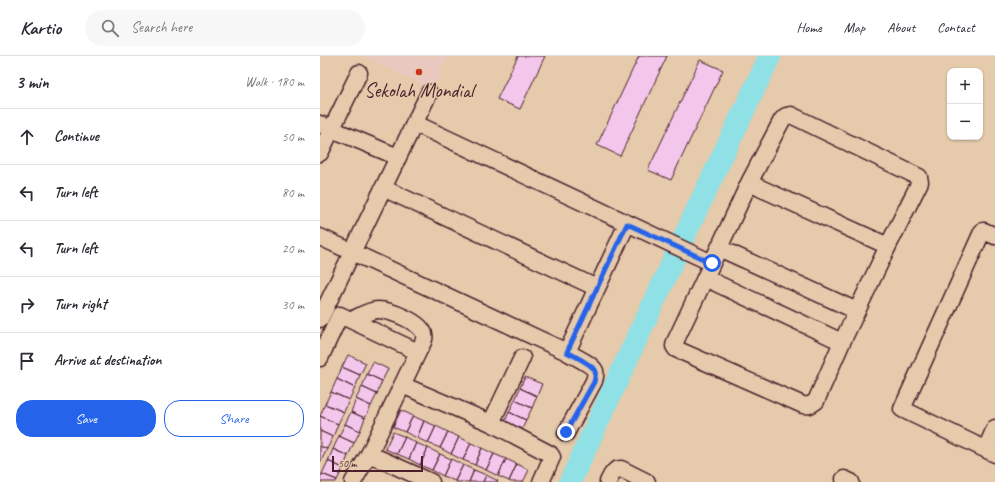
<!DOCTYPE html>
<meta charset="utf-8">
<style>
:root{--surface:#fff;--page:#f7f7f7;--text:#2b2b33;--muted:#7c7c81;--line:#e1e1e2;--accent:#2563eb}
body{margin:0;font-family:Caveat,sans-serif;background:var(--page);color:var(--text)}
.controls{position:absolute;right:12px;top:12px;display:grid;overflow:hidden;border-radius:8px;box-shadow:0 1px 3px #0004}
.controls button{width:36px;height:36px;display:grid;place-items:center;padding:0;border:0;border-bottom:1px solid var(--line);background:var(--surface);color:var(--text);font:20px sans-serif}
.scale{position:absolute;left:12px;bottom:10px;width:91px;box-sizing:border-box;padding-left:4px;border:2px solid #4a1f2b;border-top:0;font-size:11px;line-height:14px;white-space:nowrap;color:#4a1f2b;-webkit-text-stroke:3px #e5caac;paint-order:stroke}
.stop{position:absolute;width:12px;height:12px;margin:-9px;border:3px solid #2563eb;border-radius:50%;background:#fff}
.stop.end{background:#2563eb;border-color:#fff;box-shadow:0 1px 4px #0008}
.list{margin:0;padding:0;list-style:none}
h2{display:flex;justify-content:space-between;align-items:center;height:52px;margin:0;padding:0 16px;font-size:17px}
h2 small{font-size:13px;font-weight:400;color:var(--muted)}
.list li{display:grid;grid-template-columns:26px 1fr auto;gap:12px;align-items:center;box-sizing:border-box;height:56px;padding:0 16px;border-top:1px solid var(--line)}
.list b{display:block;font-size:15px;white-space:nowrap}
.list em{font-size:13px;font-style:normal;color:var(--muted)}
.actions{display:flex;gap:8px;padding:12px 16px}
.actions a{flex:1;padding:9px 0;border:1px solid var(--accent);border-radius:16px;text-align:center;font-size:14px;color:var(--accent)}
.actions .main{background:var(--accent);color:#fff}
.icon{flex:none;width:22px;height:22px;fill:none;stroke:currentColor;stroke-width:2;stroke-linecap:round;stroke-linejoin:round}
.map{position:relative;flex:none;width:675px;height:426px;overflow:hidden}
header{display:flex;align-items:center;gap:24px;box-sizing:border-box;height:56px;padding:0 20px;background:var(--surface);border-bottom:1px solid var(--line)}
header strong{font-size:19px}
nav{display:flex;gap:22px;margin-inline-start:auto;font-size:14px}
.search{width:280px;height:36px;background:var(--page);display:flex;align-items:center;gap:10px;box-sizing:border-box;padding:0 14px;border-radius:22px;color:var(--muted);font-size:15px}
main{display:flex}
aside{flex:1;background:var(--surface)}
.map>svg:first-child{display:block}
.built{fill:#e9c9bf}
.lines{fill:none;stroke-linecap:round;stroke-linejoin:round}
.river{stroke:#8fe1e6;stroke-width:22}
.building{fill:#f3c6eb;stroke:#4a1f2b}
.minor-casing{stroke:#4a1f2b;stroke-width:19}
.minor{stroke:#e5caac;stroke-width:16}
.route{stroke:#2563eb;stroke-width:5}
.poi-dot{fill:#c8321e;stroke:#e5caac;stroke-width:1.5}
.labels{text-anchor:middle;dominant-baseline:central;stroke-width:3;stroke-linejoin:round;paint-order:stroke}
.poi-label{font-size:20px;fill:#4a1f2b;stroke:#e5caac}
</style>
<header>
<strong>Kartio</strong>
<div class="search"><svg class="icon" aria-label="search" viewBox="0 0 24 24"><circle cx="10" cy="10" r="6"/><path d="M15 15l6 6"/></svg>Search here</div>
<nav><a>Home</a><a>Map</a><a>About</a><a>Contact</a></nav>
</header>
<main>
<aside>
<h2>3 min<small>Walk · 180 m</small></h2>
<ul class="list">
<li><svg class="icon" aria-label="ahead" viewBox="0 0 24 24"><path d="M12 20V5M6 11l6-6 6 6"/></svg><div><b>Continue</b></div><em>50 m</em></li>
<li><svg class="icon" aria-label="left" viewBox="0 0 24 24"><path d="M17 20v-9H6M10 6l-5 5 5 5"/></svg><div><b>Turn left</b></div><em>80 m</em></li>
<li><svg class="icon" aria-label="left" viewBox="0 0 24 24"><path d="M17 20v-9H6M10 6l-5 5 5 5"/></svg><div><b>Turn left</b></div><em>20 m</em></li>
<li><svg class="icon" aria-label="right" viewBox="0 0 24 24"><path d="M7 20v-9h11M14 6l5 5-5 5"/></svg><div><b>Turn right</b></div><em>30 m</em></li>
<li><svg class="icon" aria-label="arrive" viewBox="0 0 24 24"><path d="M6 21V4h12l-3 4 3 4H6"/></svg><div><b>Arrive at destination</b></div></li>
</ul>
<div class="actions"><a class="main">Save</a><a>Share</a></div>
</aside>
<div class="map">
<svg width="675" height="426" viewBox="0 0 675 426">
<rect width="100%" height="100%" fill="#e5caac"/>
<filter id="ink" filterUnits="userSpaceOnUse"><feTurbulence type="fractalNoise" baseFrequency=".025" numOctaves="2"/><feDisplacementMap in="SourceGraphic" scale="8" xChannelSelector="R" yChannelSelector="G"/><feConvolveMatrix kernelMatrix="1 2 1 2 8 2 1 2 1" color-interpolation-filters="sRGB"/></filter>
<g filter="url(#ink)">
<!-- built -->
<path class="built" d="M42,0h86l-15,33z"/>
<g class="lines">
<!-- river -->
<path class="river" d="M250,426l129,-277 71,-149"/>
</g>
<!-- building -->
<path class="building" d="M198,0h27l-25,53 -23,-10z
M319,0h28l-47,100 -23,-11z
M380,4l23,10 -52,110 -23,-10z
M28,299l18,8 -6,12 -18,-8z
M53,306l15,7 -6,12 -15,-7z
M22,311l18,8 -5,13 -18,-9z
M47,318l15,7 -5,13 -15,-7z
M205,321l17,7 -5,12 -17,-8z
M17,323l18,9 -6,12 -18,-8z
M42,331l15,7 -6,12 -15,-7z
M200,332l17,8 -5,12 -17,-8z
M11,336l18,8 -5,12 -19,-8z
M36,343l15,7 -6,12 -14,-6z
M195,344l17,8 -6,12 -17,-8z
M5,348l19,8 -6,12 -18,-8z
M81,354l12,6 -8,16 -12,-5z
M31,356l14,6 -5,13 -15,-7z
M189,356l17,8 -5,12 -17,-8z
M0,360l18,8 -5,13 -13,-6z
M93,360l11,5 -7,17 -12,-6z
M104,365l12,5 -8,17 -11,-5z
M25,368l15,7 -6,12 -15,-7z
M116,370l12,6 -8,16 -12,-5z
M0,375l13,6 -6,12 -7,-3z
M73,376l12,5 -8,17 -12,-5z
M128,376l11,5 -8,17 -11,-6z
M19,380l15,7 -6,13 -15,-7z
M85,381l11,6 -7,16 -12,-5z
M139,381l12,6 -8,17 -12,-6z
M96,387l12,5 -8,17 -11,-6z
M151,387l11,5 -7,17 -12,-5z
M0,390l7,3 -6,12h-1z
M108,392l12,6 -8,16 -12,-5z
M162,392l12,6 -8,16 -11,-5z
M13,393l15,7 -5,12 -15,-7z
M120,398l11,5 -8,17 -11,-6z
M174,398l12,5 -8,17 -12,-6z
M131,403l12,6 -8,16 -12,-5z
M186,403l11,5 -8,17 -11,-5z
M8,405l15,7 -6,12 -15,-6z
M197,408l12,6 -6,12h-12l-2,-1z
M143,409l11,5 -5,12h-13l-1,-1z
M154,414l12,5 -3,7h-14z
M2,418l15,6 -1,2h-16v-4z
M166,419l12,6 -1,1h-14z"/>
<g class="lines">
<defs>
<path id="minor" d="M471,59l128,62 1,5 -32,64 -21,44 -25,52 -26,59c-5,4 -7,5 -13,4l-127,-56 -2,-3 1,-4 37,-79 37,-80 33,-63 4,-4z
M94,67l298,140
M0,68l78,33
M0,97l39,-80
M429,127l139,63
M63,132l214,100
M675,180l-11,-5h-1l-1,1 -80,177 93,45
M0,181l247,115c6,4 25,12 28,19 1,4 0,7 -1,10l-28,52
M399,192l138,63
M385,222l137,64
M0,263l109,-226
M32,264c8,-4 17,-10 26,-10 12,0 43,12 46,24 2,6 -4,13 -6,18
M247,296l60,-128
M0,302l20,-43 78,37 -49,102 -16,28
M82,329l89,38 59,31 2,3 -11,25
M171,367l31,-65
M666,393l9,-21
M49,398l62,28
M524,423l7,3
M288,426c3,-6 5,-13 13,-13l26,13"/>
</defs>
<!-- minor casing -->
<use href="#minor" class="minor-casing"/>
<!-- minor -->
<use href="#minor" class="minor"/>
</g>
</g>
<g class="lines" filter="url(#ink)">
<!-- route -->
<path class="route" d="M246,376l28,-50c1,-4 2,-7 1,-11 -3,-7 -21,-15 -28,-19l60,-128 85,39"/>
</g>
<!-- markers -->
<circle class="poi-dot" cx="99" cy="16" r="4"/>
<g class="labels">
<!-- poi labels -->
<g class="poi-label">
<text x="99" y="34">Sekolah Mondial</text>
</g>
</g>
</svg>
<div class="controls">
<button>+</button>
<button>−</button>
</div>
<div class="scale">50 m</div>
<div class="stop" style="left:392px;top:207px"></div>
<div class="stop end" style="left:246px;top:376px"></div>
</div>
</main>
